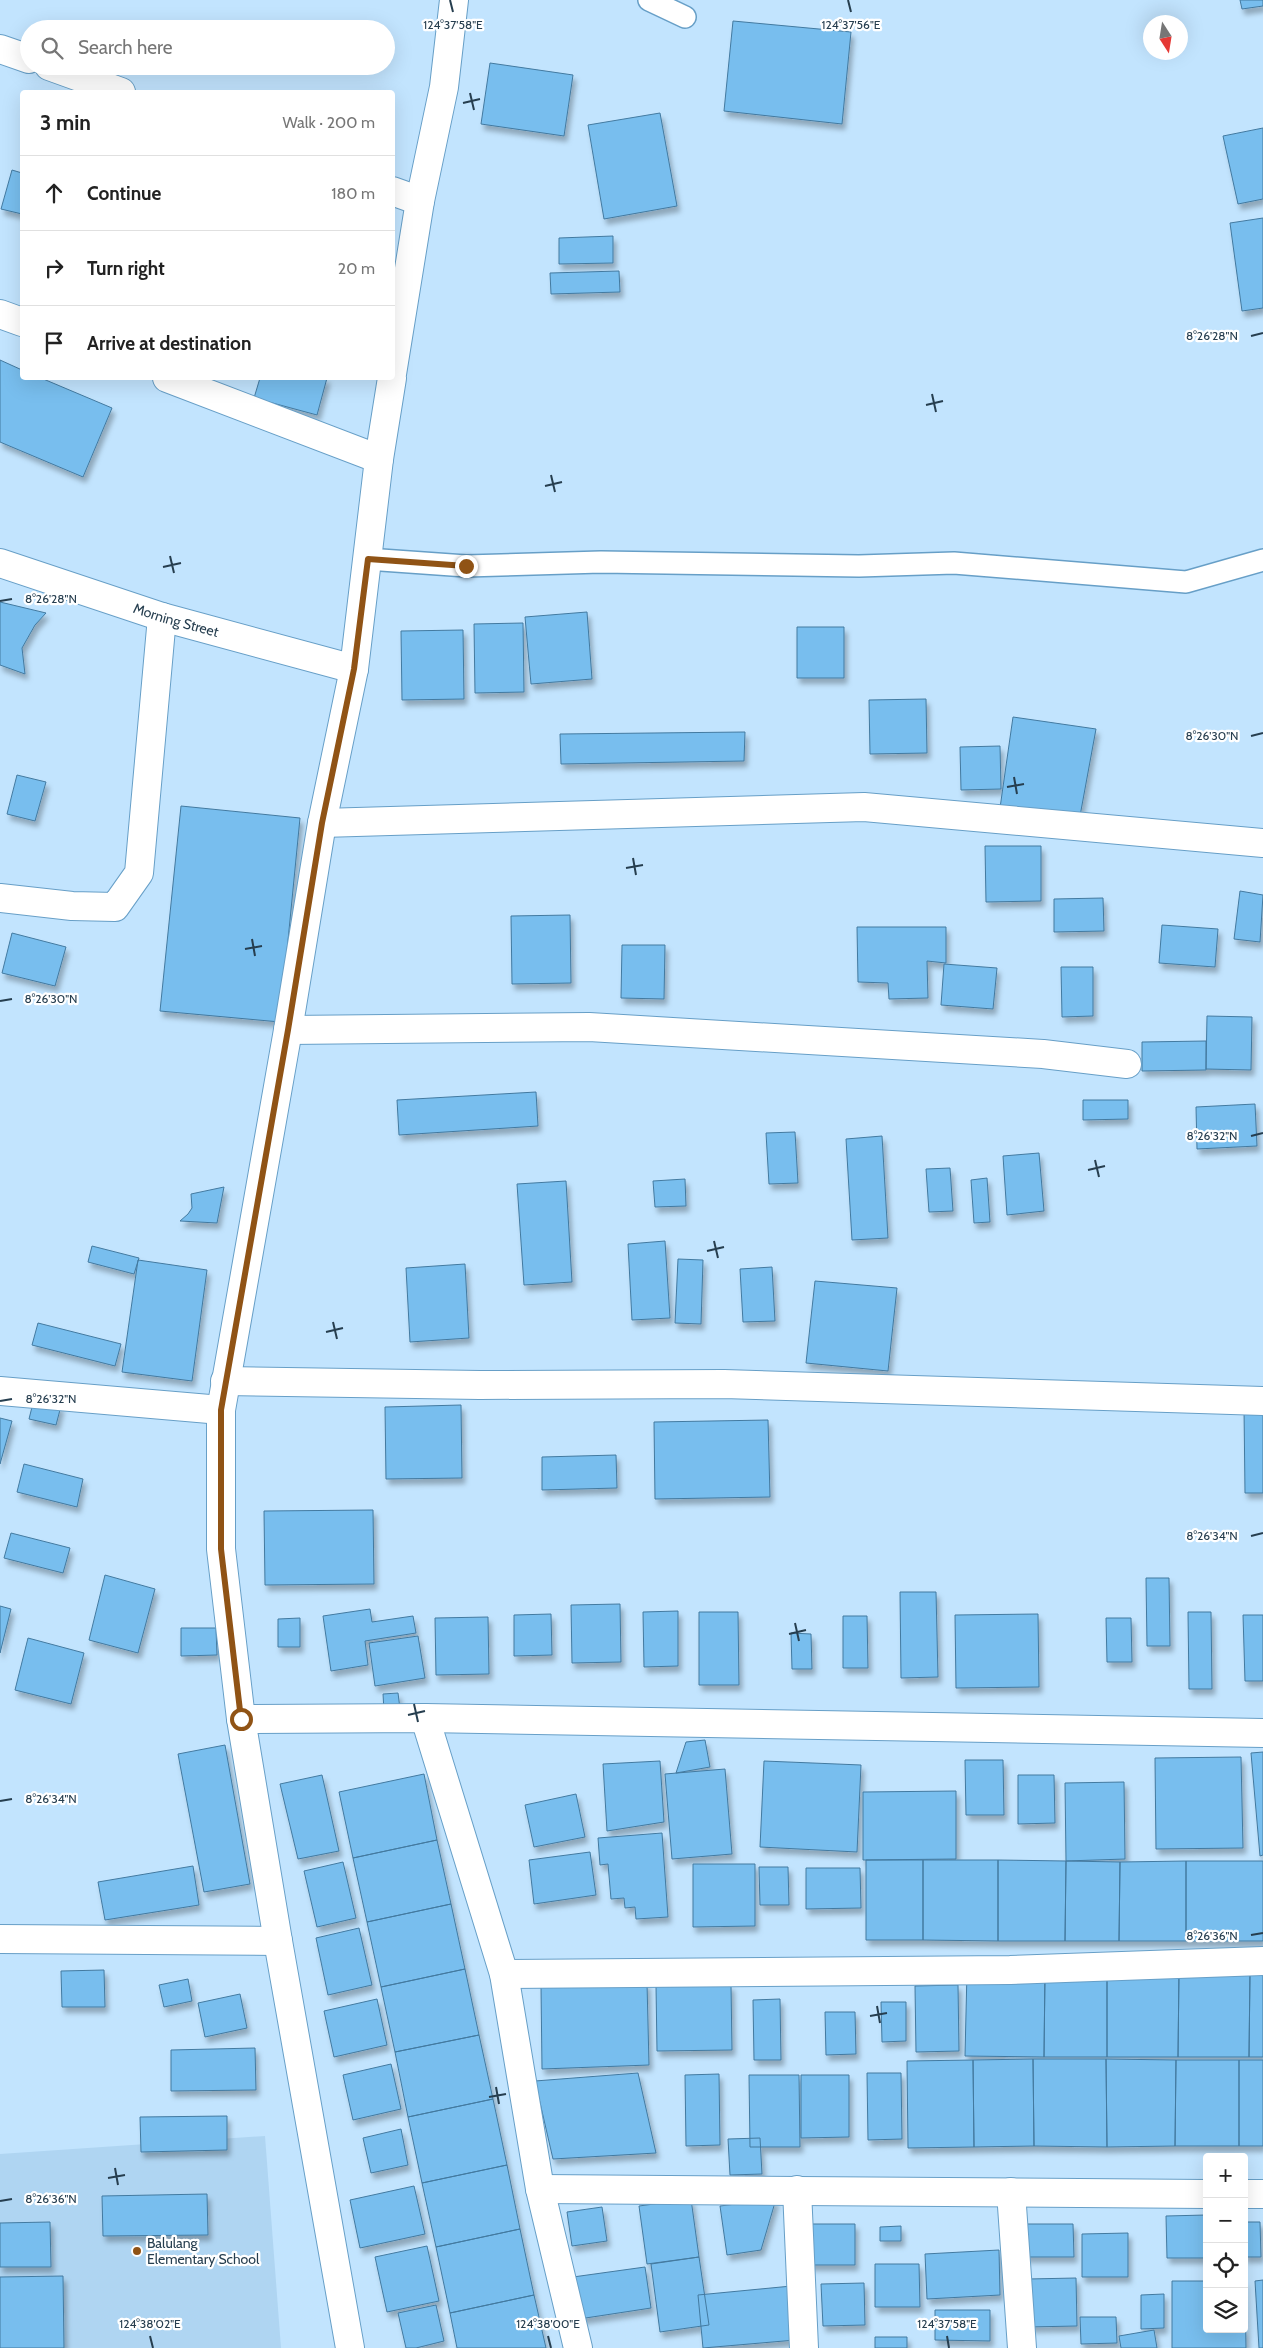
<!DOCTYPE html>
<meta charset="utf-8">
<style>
:root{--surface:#fff;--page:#f6f6f6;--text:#222;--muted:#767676;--line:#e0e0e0}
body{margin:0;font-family:Cabin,sans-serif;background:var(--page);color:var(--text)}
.controls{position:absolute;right:15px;bottom:15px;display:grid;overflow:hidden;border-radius:5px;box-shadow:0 5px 20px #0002}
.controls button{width:45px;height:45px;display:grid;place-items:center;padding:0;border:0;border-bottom:1px solid var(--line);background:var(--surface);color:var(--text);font:25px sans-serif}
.compass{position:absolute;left:1143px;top:15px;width:45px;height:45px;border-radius:50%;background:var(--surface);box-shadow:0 5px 20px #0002;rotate:168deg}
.stop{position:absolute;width:15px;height:15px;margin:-11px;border:4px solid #905315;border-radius:50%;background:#fff}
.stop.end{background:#905315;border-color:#fff;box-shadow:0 1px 5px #0008}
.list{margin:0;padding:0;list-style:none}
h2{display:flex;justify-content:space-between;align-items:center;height:65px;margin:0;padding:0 20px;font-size:21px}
h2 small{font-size:16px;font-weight:400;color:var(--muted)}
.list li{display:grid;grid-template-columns:32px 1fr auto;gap:15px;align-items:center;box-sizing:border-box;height:75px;padding:0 20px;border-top:1px solid var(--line)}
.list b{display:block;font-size:19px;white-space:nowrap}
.list em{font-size:16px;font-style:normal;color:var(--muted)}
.icon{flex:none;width:28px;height:28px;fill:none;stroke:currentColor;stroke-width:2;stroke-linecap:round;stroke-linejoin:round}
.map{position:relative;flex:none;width:1263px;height:2348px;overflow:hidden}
.search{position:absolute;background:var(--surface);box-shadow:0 5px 20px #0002;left:20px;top:20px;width:375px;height:55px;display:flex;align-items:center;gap:12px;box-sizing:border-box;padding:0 18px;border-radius:28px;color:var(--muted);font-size:19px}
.panel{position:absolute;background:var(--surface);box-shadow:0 5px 20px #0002;left:20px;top:90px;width:375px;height:290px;border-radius:5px}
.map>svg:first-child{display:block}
.built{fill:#afd5f2}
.building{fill:#78beee;stroke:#437aa0;filter:url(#shadow)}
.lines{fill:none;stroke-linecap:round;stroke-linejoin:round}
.service-casing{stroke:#679fc7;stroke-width:24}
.minor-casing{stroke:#679fc7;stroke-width:30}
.tertiary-casing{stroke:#679fc7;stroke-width:30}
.service{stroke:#fff;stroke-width:21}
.minor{stroke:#fff;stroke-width:28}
.tertiary{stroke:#fff;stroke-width:28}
.route{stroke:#905315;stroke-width:6}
.ticks{fill:none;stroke:#263e4f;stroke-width:2}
.poi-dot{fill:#905315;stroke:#fff;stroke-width:2}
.labels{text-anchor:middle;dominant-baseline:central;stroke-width:4.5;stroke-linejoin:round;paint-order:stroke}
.street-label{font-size:14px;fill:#263e4f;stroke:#fff}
.poi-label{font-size:14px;fill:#263e4f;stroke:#fff;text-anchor:start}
.ticks-label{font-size:12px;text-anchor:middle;fill:#263e4f;stroke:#fff;stroke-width:4.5;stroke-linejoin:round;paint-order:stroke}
</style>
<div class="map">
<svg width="1263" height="2348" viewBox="0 0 1263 2348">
<defs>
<filter id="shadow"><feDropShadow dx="3" dy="5.5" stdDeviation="2.5" flood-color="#0004"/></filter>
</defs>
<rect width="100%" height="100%" fill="#c2e4fe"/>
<!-- built -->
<path class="built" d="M265,2136l16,212h-281v-194z"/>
<!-- building -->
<path class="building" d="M1240,0h23v6l-21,3z
M733,21l118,11 -9,92 -118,-13z
M490,63l83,12 -9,61 -83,-12z
M660,113l17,93 -73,13 -16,-94z
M1263,128v71l-25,5 -15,-68z
M12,170l10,3v41l-21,-5z
M1263,218v90l-21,3 -12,-88z
M613,236v27l-54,1v-26z
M619,271l1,21 -69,2 -1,-21z
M0,360l22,10v8h19l71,30 -29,69 -83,-35z
M260,378h67l-10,37 -63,-17z
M0,602l46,11 -11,12 -13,23 3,26 -25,-9z
M587,612l5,67 -61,5 -6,-67z
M523,623l1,69 -49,1 -1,-69z
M797,627h47v51h-47z
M463,630l1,69 -62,1 -1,-69z
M926,699l1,54 -57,1 -1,-54z
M1013,717l83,12 -16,87 -81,-1z
M745,732l-1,29 -183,3 -1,-30z
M1000,746l1,43 -40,1 -1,-43z
M17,775l29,7 -11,39 -28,-7z
M181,806l119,12 -20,204 -120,-11z
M985,846h56v55l-55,1z
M1240,891l23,4 -3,47 -26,-3z
M1103,898l1,33 -50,1v-33z
M570,915l1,68 -59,1 -1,-68z
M1162,925l56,4 -3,38 -56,-4z
M857,927h89v36l-19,-2 1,37 -39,1 -1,-16 -30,-1z
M12,933l54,14 -11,39 -53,-13z
M622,945h43l-1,54 -43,-1z
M944,964l53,4 -4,41 -52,-4z
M1061,967h32v49l-31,1z
M1207,1016l45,1 -1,53 -45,-1z
M1206,1041v29l-64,1v-29z
M536,1092l2,34 -139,9 -2,-35z
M1083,1100h45v19l-45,1z
M1255,1104l2,42 -60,3 -1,-42z
M795,1132l3,51 -29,1 -3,-51z
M882,1136l6,102 -36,2 -6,-101z
M1039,1153l5,58 -37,4 -4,-59z
M950,1168l3,43 -24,1 -3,-43z
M987,1178l3,44 -16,1 -3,-43z
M685,1179l1,27 -31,1 -2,-26z
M566,1181l6,101 -48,3 -7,-101z
M224,1187l-7,36 -37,-2 8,-7 4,-6 -1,-14z
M665,1241l5,77 -38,2 -4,-76z
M92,1246l47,12 -5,16 -46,-12z
M678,1259l25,1 -2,64 -26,-1z
M138,1260l69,10 -15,111 -70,-9z
M465,1264l4,74 -59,4 -4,-74z
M772,1267l3,54 -32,1 -3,-53z
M815,1281l82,7 -9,83 -82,-8z
M38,1323l83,21 -6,22 -83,-21z
M34,1399l27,7 -5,19 -27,-6z
M461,1405l1,73 -76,1 -1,-72z
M1244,1408h19v85h-18z
M0,1418l12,3 -12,43z
M768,1420l2,77 -115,2 -1,-77z
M616,1455l1,33 -75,2v-33z
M24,1464l59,15 -6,28 -60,-15z
M373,1510l1,74 -109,1 -1,-74z
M11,1533l59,15 -7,25 -59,-15z
M105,1575l50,14 -17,64 -49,-13z
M1146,1578h23l1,68h-23z
M900,1592h36l2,85 -37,1z
M620,1604l1,58 -49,1 -1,-58z
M0,1606l11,3 -11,44z
M370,1609l2,13 41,-6 3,17 -51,8 3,24 -37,6 -8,-55z
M678,1611v55l-34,1 -1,-55z
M699,1612h39l1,73h-40z
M1188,1612h23l1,77h-23z
M551,1614l1,41 -38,1v-41z
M1038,1614l1,73 -83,1 -1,-73z
M1243,1615h20v66h-18z
M843,1616h24l1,52h-25z
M488,1617l1,57 -53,1 -1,-57z
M300,1618v29h-22v-28z
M1106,1618h25l1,44h-25z
M181,1628h35l1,27 -36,1z
M791,1633l20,1 1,35h-20z
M418,1636l7,42 -50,8 -6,-43z
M28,1638l56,15 -13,51 -56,-14z
M398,1693l2,16 -16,2 -1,-17z
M705,1740l5,27 -34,6 10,-31z
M225,1745l25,139 -46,8 -26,-138z
M1263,1752v103l-3,1 -9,-103z
M1241,1757l2,91 -87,1 -1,-91z
M965,1760h38l1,55h-38z
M660,1761l4,61 -57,9 -4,-67z
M764,1761l97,4 -4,87 -97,-5z
M725,1769l7,85 -60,5 -7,-85z
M424,1774l13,66 -84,18 -14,-66z
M322,1775l17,76 -41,8 -18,-75z
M1018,1775h36l1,48 -37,1z
M1124,1782l1,77 -59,2 -1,-78z
M956,1791v68l-93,1v-68z
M576,1794l9,43 -51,10 -9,-42z
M662,1833l6,84 -32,2 -1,-12 -10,1 -1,-10 -13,1 -3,-35 -8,1 -2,-27z
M437,1840l14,64 -84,18 -14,-64z
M590,1852l6,43 -62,9 -5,-44z
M866,1860h57v80h-57z
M923,1860h75v81l-75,-1z
M998,1860l68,1 -1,80h-67z
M1066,1861l54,1 -1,79h-54z
M1186,1861h77v80h-77z
M1186,1861v80h-67l1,-79z
M343,1862l13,56 -39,9 -13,-56z
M693,1864h62v62l-62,1z
M193,1866l6,39 -94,15 -7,-38z
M759,1867h29l1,38h-29z
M806,1868h54l1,40 -55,1z
M451,1904l14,65 -84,18 -14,-65z
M359,1928l13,57 -44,10 -12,-57z
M465,1969l14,66 -84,17 -14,-65z
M104,1970l1,37h-43l-1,-36z
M967,1971l78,1 -1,85 -79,-1z
M1179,1971l71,1 -1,85h-71z
M1179,1971l-1,86h-71v-85z
M1045,1972h62v85h-63z
M1250,1972h13v85h-14z
M188,1979l4,22 -28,6 -5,-22z
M647,1983l2,82 -107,4 -1,-83z
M731,1985l1,65 -75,1 -1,-65z
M958,1985l1,66 -43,1 -1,-66z
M240,1994l7,34 -42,9 -7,-34z
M377,1999l10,46 -53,12 -10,-46z
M780,1999l1,61h-27l-1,-60z
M881,2002h25v39l-24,1z
M825,2012h30l1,42 -30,1z
M479,2035l14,64 -85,18 -13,-65z
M255,2048l1,42 -85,1v-41z
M1033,2059l1,87 -60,1 -1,-87z
M1033,2059h73l1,88 -73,-1z
M1106,2059l70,1 -1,86 -68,1z
M973,2060l1,87 -66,1 -1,-87z
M1176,2060h63v86h-64z
M1239,2060h24v86h-24z
M391,2064l10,45 -48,11 -10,-45z
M638,2073l18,80 -103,6 -18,-78z
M867,2073h34l1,66 -34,1z
M719,2074l1,71 -34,1 -1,-71z
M749,2075h50l1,72h-50z
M801,2075h48v62l-48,1z
M493,2099l14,66 -85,18 -14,-66z
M227,2116v34l-86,2 -1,-35z
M401,2129l7,36 -37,8 -8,-35z
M760,2138l2,36 -32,1 -2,-36z
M507,2165l13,64 -84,18 -14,-64z
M414,2186l11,48 -65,14 -10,-48z
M207,2194l1,41 -105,1 -1,-40z
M691,2199l8,58 -52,7 -8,-58z
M776,2199l-15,51 -34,5 -7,-49z
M602,2207l5,34 -35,5 -5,-34z
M1206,2215l1,43h-40l-1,-42z
M50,2222l1,45h-51v-44z
M1244,2222h16l1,35h-17z
M802,2224h53v41h-53z
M1022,2224h51l1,33h-51z
M901,2226v15h-21v-14z
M520,2229l14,66 -84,18 -14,-66z
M1128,2233v44h-46v-43z
M427,2246l12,55 -52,11 -12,-55z
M999,2250l1,45 -73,4 -2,-45z
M699,2257l10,68 -49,7 -9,-68z
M875,2264h44l1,43h-45z
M645,2267l6,41 -72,11 -6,-42z
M63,2276l1,72h-64v-71z
M1076,2278l1,48 -49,1v-48z
M1263,2280v68h-4l-4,-67z
M1172,2281h35v48h37l1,-48 1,67h-74z
M864,2283l1,42 -42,1 -2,-42z
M802,2285l5,54 -104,9 -5,-53z
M1164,2294v34l-23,1v-34z
M534,2295l12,53h-89l-7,-35z
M436,2305l8,36 -28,7h-10l-8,-35z
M935,2310h55v31l-55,-1z
M1080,2317h36l1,26 -36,1z
M1154,2330l3,18h-36l-2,-12z
M875,2337h32v11h-32z"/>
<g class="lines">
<defs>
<path id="service" d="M649,0l36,17
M367,559l99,7 135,-4 258,4 95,-3 232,19 77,-22"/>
<g id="minor">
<path d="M0,49l29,10"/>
<path d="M49,66l72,26"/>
<path d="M392,191l28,10"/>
<path d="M0,314l22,8"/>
<path d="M167,378l212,81"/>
<path id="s1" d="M0,563l162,54 192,52"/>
<path d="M322,823l542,-16 399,36"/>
<path d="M0,898l72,8 43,1 24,-34 23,-256"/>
<path d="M288,1030l301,-3 454,27 84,10"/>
<path d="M225,1381l255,4 244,-1 539,17"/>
<path d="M0,1391l221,19"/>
<path d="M425,1718l79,256 36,215 38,159"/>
<path d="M241,1719l184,-1 838,15"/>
<path d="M0,1939l278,2"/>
<path d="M504,1974l506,-4 253,-9"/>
<path d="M540,2189l667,5"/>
<path d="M797,2190l7,158"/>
<path d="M1011,2192l11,156"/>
<path d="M1244,2194h19"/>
</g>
<path id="tertiary" d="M392,374l28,-173 24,-114 10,-87
M350,2348l-72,-407 -37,-222 -20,-170v-139l67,-380 34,-207 32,-154 25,-210 13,-81"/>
</defs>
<!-- service casing -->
<use href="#service" class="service-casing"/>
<!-- minor casing -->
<use href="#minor" class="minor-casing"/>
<!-- tertiary casing -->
<use href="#tertiary" class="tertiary-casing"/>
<!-- service -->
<use href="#service" class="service"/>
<!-- minor -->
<use href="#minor" class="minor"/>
<!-- tertiary -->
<use href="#tertiary" class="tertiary"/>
</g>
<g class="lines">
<!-- route -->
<path class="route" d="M241,1719l-20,-170v-139l67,-380 34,-207 32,-154 14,-110 98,7"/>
</g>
<!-- ticks -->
<path class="ticks" d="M450,0l3,12M848,0l3,12M470,93l4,17M463,103l17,-4M1251,336l12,-3M932,394l4,18M926,405l17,-4M551,475l4,17M545,486l17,-4M170,556l4,17M163,567l18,-4M0,601l12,-2M1251,736l12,-3M1014,777l3,17M1007,787l17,-3M633,858l3,17M626,868l17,-3M252,939l3,17M245,949l17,-3M0,1001l12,-2M1251,1136l12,-3M1095,1160l4,17M1088,1170l17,-4M714,1241l4,17M707,1251l17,-4M333,1322l4,17M326,1332l17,-4M0,1401l12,-2M1251,1536l12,-3M795,1623l4,18M789,1634l17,-4M414,1704l4,18M408,1715l17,-4M0,1801l12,-2M1251,1935l12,-2M877,2006l3,17M870,2016l17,-3M496,2087l3,17M489,2097l17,-3M115,2168l3,17M108,2178l17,-3M0,2201l12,-2M150,2336l3,12M548,2336l3,12M947,2336l2,12"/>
<!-- markers -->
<circle class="poi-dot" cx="137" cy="2251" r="5"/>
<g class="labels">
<!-- street labels -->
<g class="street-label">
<text stroke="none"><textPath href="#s1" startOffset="185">Morning Street</textPath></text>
</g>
<!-- poi labels -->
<g class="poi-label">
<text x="147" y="2243">Balulang<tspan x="147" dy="16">Elementary School</tspan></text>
</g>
</g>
<g class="ticks-label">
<text x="453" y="29">124°37'58"E</text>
<text x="851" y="29">124°37'56"E</text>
<text x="1212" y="340">8°26'28"N</text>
<text x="51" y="603">8°26'28"N</text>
<text x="1212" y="740">8°26'30"N</text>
<text x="51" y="1003">8°26'30"N</text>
<text x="1212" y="1140">8°26'32"N</text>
<text x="51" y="1403">8°26'32"N</text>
<text x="1212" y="1540">8°26'34"N</text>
<text x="51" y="1803">8°26'34"N</text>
<text x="1212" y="1940">8°26'36"N</text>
<text x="51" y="2203">8°26'36"N</text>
<text x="150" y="2328">124°38'02"E</text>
<text x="548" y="2328">124°38'00"E</text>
<text x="947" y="2328">124°37'58"E</text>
</g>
</svg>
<div class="controls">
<button>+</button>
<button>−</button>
<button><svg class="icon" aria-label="locate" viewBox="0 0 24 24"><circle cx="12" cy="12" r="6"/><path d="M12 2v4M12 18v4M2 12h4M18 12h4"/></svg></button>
<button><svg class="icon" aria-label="layers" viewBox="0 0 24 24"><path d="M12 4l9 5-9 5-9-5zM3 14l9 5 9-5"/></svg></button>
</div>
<svg class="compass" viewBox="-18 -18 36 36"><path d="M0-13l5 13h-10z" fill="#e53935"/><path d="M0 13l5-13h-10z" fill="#767676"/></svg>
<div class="stop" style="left:241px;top:1719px"></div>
<div class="stop end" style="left:466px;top:566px"></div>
<div class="search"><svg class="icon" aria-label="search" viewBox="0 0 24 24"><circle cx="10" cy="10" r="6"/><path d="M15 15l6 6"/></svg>Search here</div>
<section class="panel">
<h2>3 min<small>Walk · 200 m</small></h2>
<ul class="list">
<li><svg class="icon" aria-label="ahead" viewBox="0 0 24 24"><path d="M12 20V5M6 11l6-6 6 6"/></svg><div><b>Continue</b></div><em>180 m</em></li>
<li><svg class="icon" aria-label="right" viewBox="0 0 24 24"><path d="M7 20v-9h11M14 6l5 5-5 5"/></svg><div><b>Turn right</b></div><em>20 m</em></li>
<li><svg class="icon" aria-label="arrive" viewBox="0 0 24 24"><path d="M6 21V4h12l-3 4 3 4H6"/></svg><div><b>Arrive at destination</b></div></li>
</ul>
</section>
</div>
